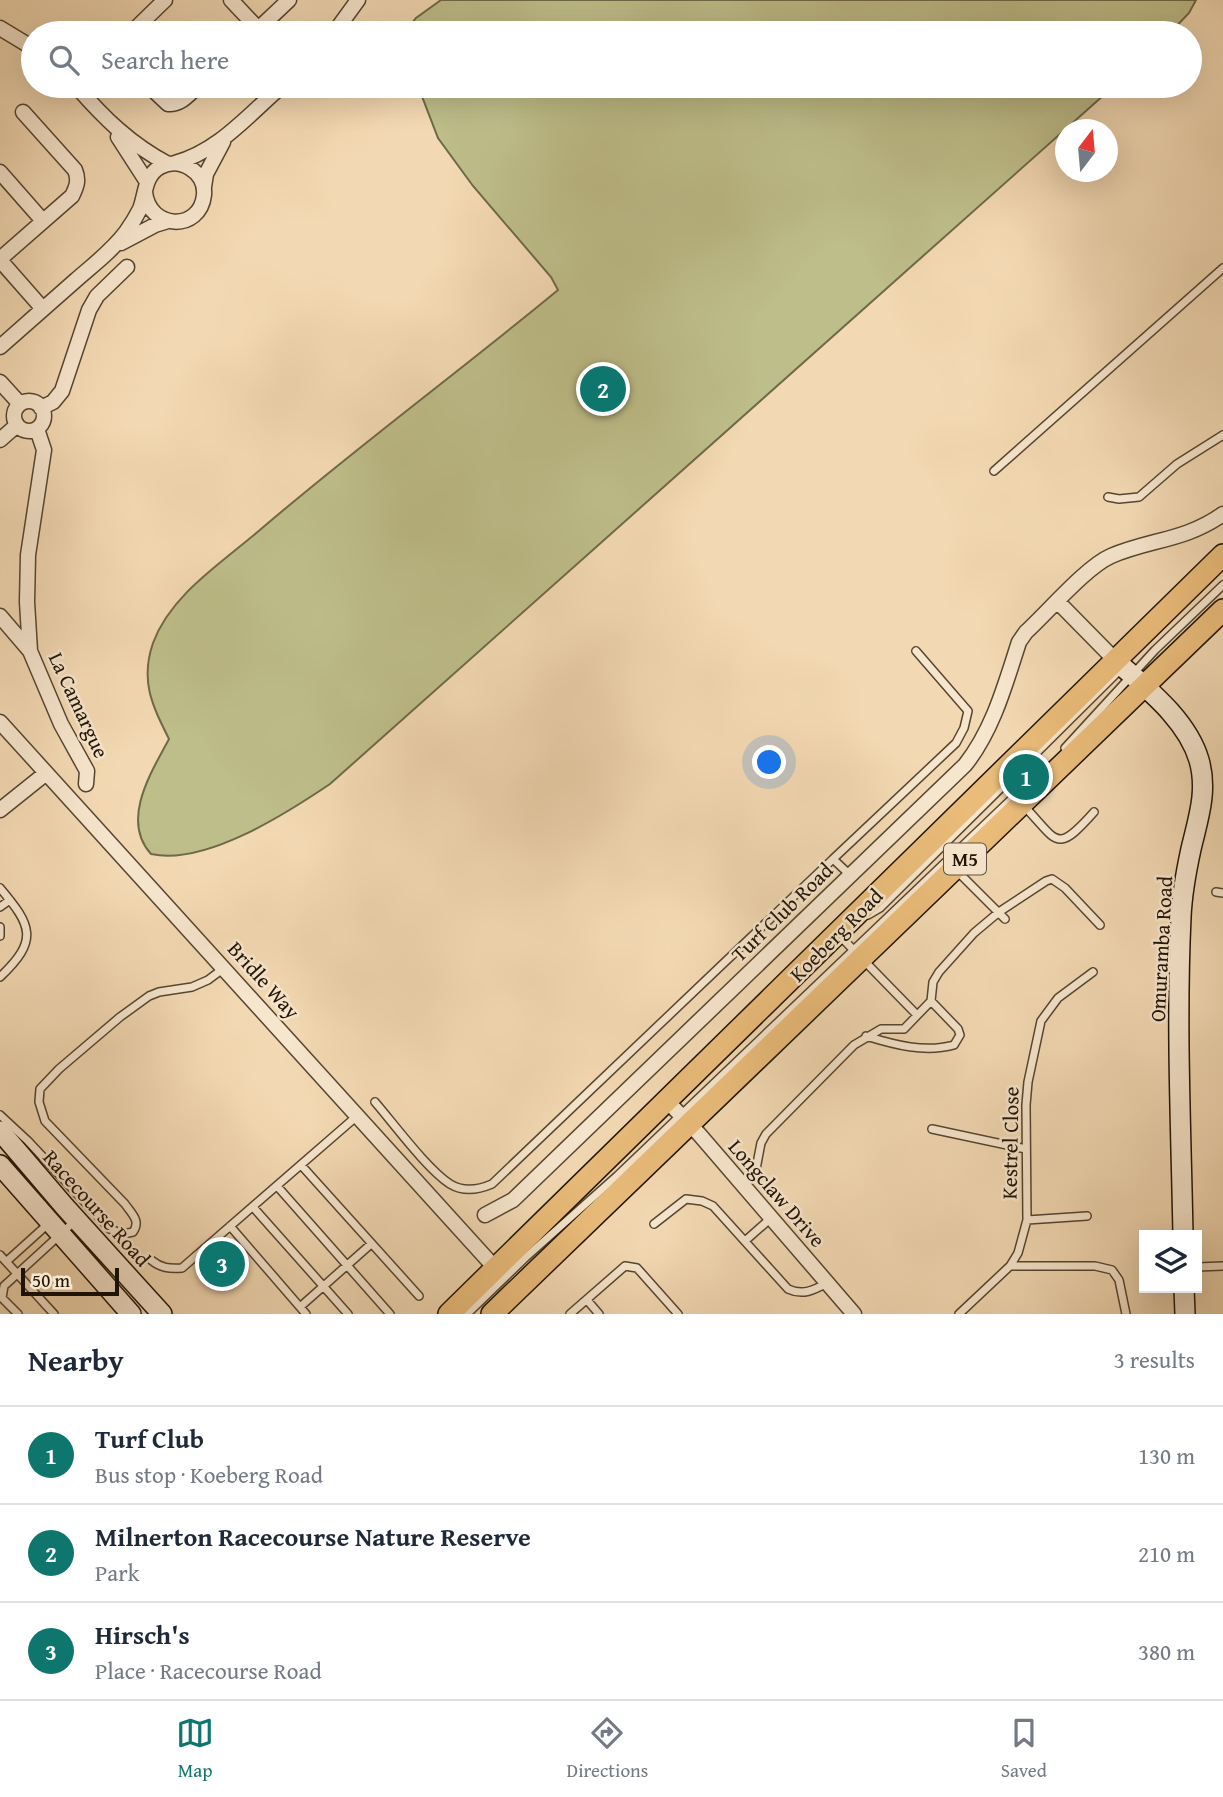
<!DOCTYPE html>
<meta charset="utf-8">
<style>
:root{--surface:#fff;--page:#f6f6f7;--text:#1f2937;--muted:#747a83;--line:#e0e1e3;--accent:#0f766e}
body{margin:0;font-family:"Gentium Book Plus",serif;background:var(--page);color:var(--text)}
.controls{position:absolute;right:21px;bottom:21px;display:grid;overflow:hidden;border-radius:0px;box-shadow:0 7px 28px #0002}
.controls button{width:63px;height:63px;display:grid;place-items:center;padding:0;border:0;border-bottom:2px solid var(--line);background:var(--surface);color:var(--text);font:35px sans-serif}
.compass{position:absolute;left:1055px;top:119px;width:63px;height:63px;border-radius:50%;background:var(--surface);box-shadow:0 7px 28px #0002;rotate:16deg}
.scale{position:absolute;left:21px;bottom:18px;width:98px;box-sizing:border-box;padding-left:7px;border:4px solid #201406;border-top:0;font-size:19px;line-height:24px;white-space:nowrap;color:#201406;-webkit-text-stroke:5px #f7e6ce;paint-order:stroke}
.you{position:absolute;left:770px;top:763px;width:24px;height:24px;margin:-18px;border:5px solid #fff;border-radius:50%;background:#1a73e8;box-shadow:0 0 0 10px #1a73e833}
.badge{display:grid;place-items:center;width:46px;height:46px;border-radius:50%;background:var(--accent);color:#fff;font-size:23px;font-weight:700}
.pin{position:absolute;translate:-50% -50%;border:4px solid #fff;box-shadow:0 2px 7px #0006}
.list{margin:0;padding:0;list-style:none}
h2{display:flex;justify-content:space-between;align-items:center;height:91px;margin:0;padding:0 28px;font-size:30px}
h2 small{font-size:23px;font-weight:400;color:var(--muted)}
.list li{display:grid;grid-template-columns:46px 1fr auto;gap:21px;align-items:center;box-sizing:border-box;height:98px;padding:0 28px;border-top:2px solid var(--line)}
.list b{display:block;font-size:26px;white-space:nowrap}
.list p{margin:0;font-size:23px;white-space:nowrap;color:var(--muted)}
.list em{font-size:23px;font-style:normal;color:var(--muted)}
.icon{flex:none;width:38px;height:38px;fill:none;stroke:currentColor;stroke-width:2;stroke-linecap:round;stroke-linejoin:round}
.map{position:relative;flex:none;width:1223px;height:1314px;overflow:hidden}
.search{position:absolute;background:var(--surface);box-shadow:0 7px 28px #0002;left:21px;right:21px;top:21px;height:77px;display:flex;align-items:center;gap:18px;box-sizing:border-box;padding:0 24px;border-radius:38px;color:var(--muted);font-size:26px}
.sheet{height:385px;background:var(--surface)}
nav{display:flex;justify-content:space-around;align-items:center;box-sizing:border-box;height:98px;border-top:2px solid var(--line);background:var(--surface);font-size:19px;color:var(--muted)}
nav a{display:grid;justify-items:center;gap:4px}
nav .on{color:var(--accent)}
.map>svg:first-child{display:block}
.green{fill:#bebe8a;stroke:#6f6948;stroke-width:2}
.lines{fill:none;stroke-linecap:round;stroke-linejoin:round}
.lane-casing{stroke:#554531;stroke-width:10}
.street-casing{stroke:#554531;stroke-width:17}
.secondary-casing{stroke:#201406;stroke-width:22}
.primary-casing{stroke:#201406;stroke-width:24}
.lane{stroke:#f7e6ce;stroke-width:7}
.street{stroke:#f7e6ce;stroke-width:14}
.secondary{stroke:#f7e6ce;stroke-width:19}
.primary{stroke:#eabc7a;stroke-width:21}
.labels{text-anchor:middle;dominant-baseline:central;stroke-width:5;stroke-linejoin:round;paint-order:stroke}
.shield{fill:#f7e6ce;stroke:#605342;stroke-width:2}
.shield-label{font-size:19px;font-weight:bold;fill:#201406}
.street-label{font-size:21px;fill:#201406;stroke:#f7e6ce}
</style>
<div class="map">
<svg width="1223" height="1314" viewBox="0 0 1223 1314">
<rect width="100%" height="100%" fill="#f3d9b3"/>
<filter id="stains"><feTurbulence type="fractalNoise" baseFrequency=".00286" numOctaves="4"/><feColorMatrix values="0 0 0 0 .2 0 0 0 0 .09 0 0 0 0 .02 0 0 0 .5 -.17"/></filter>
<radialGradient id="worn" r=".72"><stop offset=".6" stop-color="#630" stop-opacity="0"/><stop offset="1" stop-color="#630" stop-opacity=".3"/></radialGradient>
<!-- green -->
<path class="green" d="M441,0h755l-7,13 -19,20h-766l12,-15z
M418,86h696l-784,698c-43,29 -125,82 -179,70 -31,-34 1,-83 18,-115 -17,-34 -29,-58 -16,-96 18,-49 70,-81 108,-114 97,-83 199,-158 297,-239l-7,-13 -78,-91 -35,-48z"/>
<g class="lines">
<defs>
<path id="lane" d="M994,471l229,-203
M1108,497l11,2 20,-2 38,-33 46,-29
M1065,748l90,-98 68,-65
M1023,805c35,36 32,51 71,7
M833,859l123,-116 8,-15 4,-17 -52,-60
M956,870l49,49
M0,888c32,38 39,52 0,89
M1216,892l7,1
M0,907l10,-7
M868,915l12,-7 243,-241
M0,927v9
M838,934l79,81
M866,1036c29,9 59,17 88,9l6,-10 -2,-6 -27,-28
M375,1102c19,22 52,67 75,82 13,8 28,6 42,0l341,-325 17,16
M0,1115l28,26 82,88 13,5 10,-2c8,-11 -1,-18 -8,-28l-80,-83 -6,-19 1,-13 19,-20 61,-52 29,-21 10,-4 33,-5 16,-7 16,-12
M932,1129l94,20
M301,1165l118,131
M743,1184l13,-15 5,-26 5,-9 88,-89 27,-16h23l27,-28 2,-19 6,-10 35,-39 25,-21 47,-31 6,-2 13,9 35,37
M277,1186l113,128
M253,1207l95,107
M1027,1220l60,-4
M654,1224l32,-25 16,2 11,5 75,83c15,7 26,1 39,-6
M230,1226l76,88
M745,1241l26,-23
M0,1255l54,59
M151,1260c10,8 18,9 31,8l175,-152
M7,1261l41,-37
M1010,1266h85l17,4 7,10 7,34
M1197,1267l26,-1
M587,1300l12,14
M300,1307l71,-63
M18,1314l-16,-16 2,-12 72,-66
M467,1314l59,-57 91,-81 404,-386
M570,1314l55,-48 12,2 41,46
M959,1314l51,-48 8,-13 9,-33 -1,-115 2,-23 13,-61 17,-23 35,-26"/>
<path id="street" d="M231,0l31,33
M0,28l33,20
M131,33l34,-33
M254,33l35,-33
M334,33l24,-33
M76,86c28,32 54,58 92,78
M149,86l19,18c13,1 21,-10 30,-18
M118,137l29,45
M175,163c44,-12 73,-48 107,-77
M0,172l43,49
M204,187l2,-13 17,-32
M121,243l34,-18 13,-4
M0,259l72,-63c5,-10 7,-16 3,-26l-52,-58
M0,260l43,49
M0,347c25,-22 51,-45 76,-67 17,-15 36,-29 50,-48 5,-7 10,-15 14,-23 6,-15 4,-33 20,-42 20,-11 46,5 44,28 -4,37 -55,35 -59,-3
M0,382l20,22
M14 416a15 15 0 1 1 30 0a15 15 0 1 1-30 0Z
M41,408l12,-6 9,-11 27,-81 8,-14 30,-29
M37,429l7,21 -16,105 -1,47 3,49 31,73 26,47 -1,13
M0,440l17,-15
M1058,602l57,58
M0,616l30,35
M0,722l496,547
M0,810l45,-36
M667,1101l32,33 155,180
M485,1215l28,-15 452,-435c28,-35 40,-80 54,-123l7,-10c22,-20 60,-65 85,-76 40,-17 74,-15 112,-42"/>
<path id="secondary" d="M1115,660c31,28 72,59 84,100 9,31 -1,59 -8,89 -5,23 -9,45 -10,68 -5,106 0,212 2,318
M0,1131l65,76 97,107
M0,1165l131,149
M1184,1288l1,26"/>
<path id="primary" d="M449,1314l774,-759
M492,1314l731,-704"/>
</defs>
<!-- lane casing -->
<use href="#lane" class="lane-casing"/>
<!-- street casing -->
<use href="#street" class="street-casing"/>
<!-- secondary casing -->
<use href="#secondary" class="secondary-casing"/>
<!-- primary casing -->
<use href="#primary" class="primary-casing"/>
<!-- lane -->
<use href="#lane" class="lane"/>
<!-- street -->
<use href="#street" class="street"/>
<!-- secondary -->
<use href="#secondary" class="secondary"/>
<!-- primary -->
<use href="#primary" class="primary"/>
</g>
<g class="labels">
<!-- shield labels -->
<rect class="shield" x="944" y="843.5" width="42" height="31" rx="5"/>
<g class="shield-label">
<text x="965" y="859">M5</text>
</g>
<!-- street labels -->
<g class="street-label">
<text transform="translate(79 705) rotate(65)">La Camargue</text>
<text transform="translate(782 912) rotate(-44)">Turf Club Road</text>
<text transform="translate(836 935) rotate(-45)">Koeberg Road</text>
<text transform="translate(1161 949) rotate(-87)">Omuramba Road</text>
<text transform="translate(264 980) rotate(48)">Bridle Way</text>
<text transform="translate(1010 1143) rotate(-89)">Kestrel Close</text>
<text transform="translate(777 1193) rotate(49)">Longclaw Drive</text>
<text transform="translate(97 1208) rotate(48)">Racecourse Road</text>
</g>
</g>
<rect width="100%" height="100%" filter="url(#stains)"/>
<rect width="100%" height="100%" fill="url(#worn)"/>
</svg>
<div class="controls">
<button><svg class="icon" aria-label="layers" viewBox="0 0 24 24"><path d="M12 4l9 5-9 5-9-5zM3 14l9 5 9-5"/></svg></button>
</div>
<svg class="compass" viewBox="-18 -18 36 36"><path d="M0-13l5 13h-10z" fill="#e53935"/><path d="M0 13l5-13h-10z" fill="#747a83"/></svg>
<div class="scale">50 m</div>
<div class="you"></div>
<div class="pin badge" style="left:1026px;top:777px">1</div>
<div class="pin badge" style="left:603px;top:389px">2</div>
<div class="pin badge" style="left:222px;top:1264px">3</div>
<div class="search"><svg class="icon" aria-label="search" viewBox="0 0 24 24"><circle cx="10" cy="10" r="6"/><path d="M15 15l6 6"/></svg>Search here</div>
</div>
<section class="sheet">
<h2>Nearby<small>3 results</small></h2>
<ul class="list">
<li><span class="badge">1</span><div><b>Turf Club</b><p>Bus stop · Koeberg Road</p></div><em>130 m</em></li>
<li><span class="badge">2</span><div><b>Milnerton Racecourse Nature Reserve</b><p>Park</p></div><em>210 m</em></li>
<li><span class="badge">3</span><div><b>Hirsch's</b><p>Place · Racecourse Road</p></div><em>380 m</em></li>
</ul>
</section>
<nav>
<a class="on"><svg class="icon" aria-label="map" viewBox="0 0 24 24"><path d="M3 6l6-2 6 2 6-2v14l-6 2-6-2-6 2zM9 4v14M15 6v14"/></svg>Map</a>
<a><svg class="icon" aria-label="directions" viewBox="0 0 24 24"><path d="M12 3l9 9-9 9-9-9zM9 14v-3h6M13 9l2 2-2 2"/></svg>Directions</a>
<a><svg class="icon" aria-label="saved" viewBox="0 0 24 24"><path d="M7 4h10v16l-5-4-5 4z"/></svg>Saved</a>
</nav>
